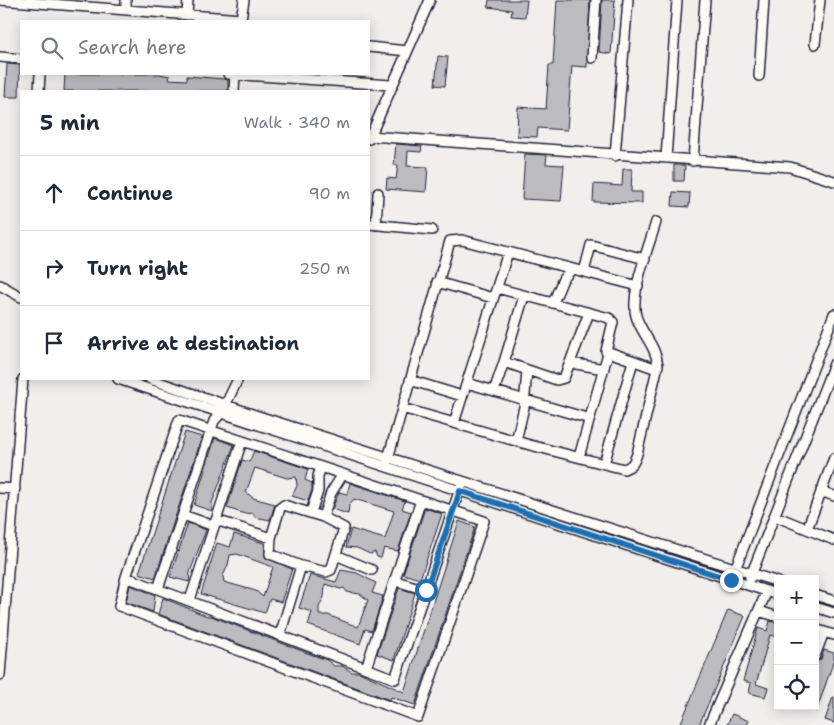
<!DOCTYPE html>
<meta charset="utf-8">
<style>
:root{--surface:#fff;--page:#f2f2f3;--text:#1f2937;--muted:#747a83;--line:#e0e1e3}
body{margin:0;font-family:"Shantell Sans",sans-serif;background:var(--page);color:var(--text)}
.controls{position:absolute;right:15px;bottom:15px;display:grid;overflow:hidden;border-radius:0px;box-shadow:0 2px 12px #0003}
.controls button{width:45px;height:45px;display:grid;place-items:center;padding:0;border:0;border-bottom:1px solid var(--line);background:var(--surface);color:var(--text);font:25px sans-serif}
.stop{position:absolute;width:15px;height:15px;margin:-11px;border:4px solid #1f6fb2;border-radius:50%;background:#fff}
.stop.end{background:#1f6fb2;border-color:#fff;box-shadow:0 1px 5px #0008}
.list{margin:0;padding:0;list-style:none}
h2{display:flex;justify-content:space-between;align-items:center;height:65px;margin:0;padding:0 20px;font-size:21px}
h2 small{font-size:16px;font-weight:400;color:var(--muted)}
.list li{display:grid;grid-template-columns:32px 1fr auto;gap:15px;align-items:center;box-sizing:border-box;height:75px;padding:0 20px;border-top:1px solid var(--line)}
.list b{display:block;font-size:19px;white-space:nowrap}
.list em{font-size:16px;font-style:normal;color:var(--muted)}
.icon{flex:none;width:28px;height:28px;fill:none;stroke:currentColor;stroke-width:2;stroke-linecap:round;stroke-linejoin:round}
.map{position:relative;flex:none;width:834px;height:725px;overflow:hidden}
.search{position:absolute;background:var(--surface);box-shadow:0 2px 12px #0003;left:20px;top:20px;width:350px;height:55px;display:flex;align-items:center;gap:12px;box-sizing:border-box;padding:0 18px;border-radius:0px;color:var(--muted);font-size:19px}
.panel{position:absolute;background:var(--surface);box-shadow:0 2px 12px #0003;left:20px;top:90px;width:350px;height:290px;border-radius:0px}
.map>svg:first-child{display:block}
.building{fill:#bcbcc0;stroke:#22223b;fill-rule:evenodd}
.lines{fill:none;stroke-linecap:round;stroke-linejoin:round}
.minor-casing{stroke:#22223b;stroke-width:12}
.minor{stroke:#fdfcf7;stroke-width:9}
.route{stroke:#1f6fb2;stroke-width:6}
</style>
<div class="map">
<svg width="834" height="725" viewBox="0 0 834 725">
<rect width="100%" height="100%" fill="#f0efec"/>
<filter id="ink" filterUnits="userSpaceOnUse"><feTurbulence type="fractalNoise" baseFrequency=".02" numOctaves="2"/><feDisplacementMap in="SourceGraphic" scale="10" xChannelSelector="R" yChannelSelector="G"/><feConvolveMatrix kernelMatrix="1 2 1 2 8 2 1 2 1" color-interpolation-filters="sRGB"/></filter>
<g filter="url(#ink)">
<!-- building -->
<path class="building" d="M489,0h38l-2,17 -14,-1 1,-6 -24,-3z
M557,0h33l-3,67 -15,-1 -5,64 -29,-2 -1,9 -20,-1 1,-29 28,2 3,-44h4z
M602,0h13l-4,54 -12,-2z
M438,56l10,1 -3,29 -10,-1z
M7,64l13,1 -1,32h-14z
M65,74h95l10,2 -1,3 18,1v-4l37,3 4,1v11h-164z
M396,144l26,2 -1,6 -13,-1 -1,15 21,1 -2,25 -40,-3 1,-11 9,1 2,-14h-4z
M525,154l22,1 -1,9 18,1 -3,36 -39,-2z
M674,165h11l-1,16h-10z
M623,169h9l-1,23h11v11l-49,-1 1,-18 28,2z
M673,192l17,1 -1,14 -17,-1z
M185,432l17,5 -47,141 -16,-5z
M215,438l19,7 -22,58v8l-18,-6z
M254,451l54,18 -3,11 7,3v7l-4,11 -16,-5 5,-10 -1,-9 -9,1 -32,-10 -9,24 7,6 22,6 -5,16 -15,-3 -2,-4 -8,1 -18,-6 15,-48 7,2z
M350,483l55,18 -3,8 9,3 -13,39 -14,-3 -3,10 -4,-1 -2,-5 -5,2 -13,-6 -11,-1 5,-18 34,10 9,-28 -40,-12 -5,6 -1,9 -16,-5 7,-17 8,2z
M425,508l17,6 -22,65 -17,-5z
M459,521l16,6 -60,178 -24,-8 -1,3 -232,-86 5,-16 44,18h4l99,38 17,6 7,6h8l10,6h7l45,20z
M188,523l18,7 -16,42 -1,10 -19,-5z
M234,534l30,9 2,15 26,11 -11,33 -11,-3 -5,14 -64,-19 16,-51 13,4zM237,554l36,13 -10,30 -7,-6 -32,-9 -1,-6 5,-11 2,-10z
M341,570l16,3 19,10 -4,10 11,3 -11,35 -7,-2 -5,15 -52,-19 4,-13 -13,-4 11,-33 26,7zM325,584l15,5 4,-1 3,4 13,2 8,6 -10,27 -30,-12h-9v-8l5,-10z
M130,585l25,10 -2,17 -27,-10z
M399,588l16,5 -21,67 -17,-6z
M728,610l17,6 -33,79 -13,30h-19z
M770,621l8,2v14l-8,-2 -14,49 12,4 -3,9 -16,-4 2,-10 -8,-2 15,-53 9,3z
M824,650l10,3v7l-18,52 -1,-48 6,-5z
M833,697h1v26l-9,-3z
M732,714l17,7 -2,4h-20z"/>
<g class="lines">
<defs>
<path id="minor" d="M0,0l241,19 -1,2
M126,10v-10
M187,15l1,-15
M241,19l3,-19
M815,44l5,-44
M369,47l38,4
M0,57l21,2
M592,58l4,-58
M228,74l163,11
M759,76l5,-76
M39,91l1,-17
M234,91l1,-17
M370,136l420,31 44,14
M369,139l61,-139
M615,156l13,-156
M666,158l11,-158
M693,161l12,-161
M369,224l63,6
M376,225l2,-32
M584,272l7,-27 54,14
M437,282l56,16
M0,285l21,12
M497,288l112,30 4,4 -7,29 51,18
M553,303l10,-24 9,-10
M504,362l20,-66
M571,363l33,6
M118,379l660,216
M150,379l105,36 523,167
M410,380l52,16
M467,383l123,36
M494,391l10,-29 53,18 7,-2 25,-65
M402,408l128,37 94,24c9,-3 10,-7 13,-15l21,-89c-2,-19 -17,-32 -22,-49 -6,-24 13,-69 20,-94
M179,420l305,101 -66,196 -299,-111 7,-29z
M454,423l54,-171
M516,441l8,-34 3,-37
M579,457l29,-104
M387,462l63,-221 12,-1 176,46
M604,464l29,-103
M0,488l15,1
M821,491l13,5
M311,512l7,-21v-15l3,-9
M183,515l31,11
M775,516l59,24
M216,520l55,18 9,-30 4,-3 39,12
M807,529l27,-71
M271,538l-1,16 31,12
M336,555l36,15
M734,572l100,-258
M126,577l269,102 66,-193
M750,578l84,-214
M396,581l30,9
M158,589l56,-168 8,-9 16,-33
M815,595l19,6
M190,600l52,-159
M815,607l19,6
M759,611l19,6
M815,629l19,6
M280,635l21,-69 25,6 5,-2 13,-42 -21,-11 8,-24 12,-19
M815,656l9,-24
M366,668l55,-168
M0,675l23,-296
M709,725l58,-134"/>
</defs>
<!-- minor casing -->
<use href="#minor" class="minor-casing"/>
<!-- minor -->
<use href="#minor" class="minor"/>
</g>
</g>
<g class="lines" filter="url(#ink)">
<!-- route -->
<path class="route" d="M426,590l34,-99 271,89"/>
</g>
</svg>
<div class="controls">
<button>+</button>
<button>−</button>
<button><svg class="icon" aria-label="locate" viewBox="0 0 24 24"><circle cx="12" cy="12" r="6"/><path d="M12 2v4M12 18v4M2 12h4M18 12h4"/></svg></button>
</div>
<div class="stop" style="left:426px;top:590px"></div>
<div class="stop end" style="left:731px;top:580px"></div>
<div class="search"><svg class="icon" aria-label="search" viewBox="0 0 24 24"><circle cx="10" cy="10" r="6"/><path d="M15 15l6 6"/></svg>Search here</div>
<section class="panel">
<h2>5 min<small>Walk · 340 m</small></h2>
<ul class="list">
<li><svg class="icon" aria-label="ahead" viewBox="0 0 24 24"><path d="M12 20V5M6 11l6-6 6 6"/></svg><div><b>Continue</b></div><em>90 m</em></li>
<li><svg class="icon" aria-label="right" viewBox="0 0 24 24"><path d="M7 20v-9h11M14 6l5 5-5 5"/></svg><div><b>Turn right</b></div><em>250 m</em></li>
<li><svg class="icon" aria-label="arrive" viewBox="0 0 24 24"><path d="M6 21V4h12l-3 4 3 4H6"/></svg><div><b>Arrive at destination</b></div></li>
</ul>
</section>
</div>
